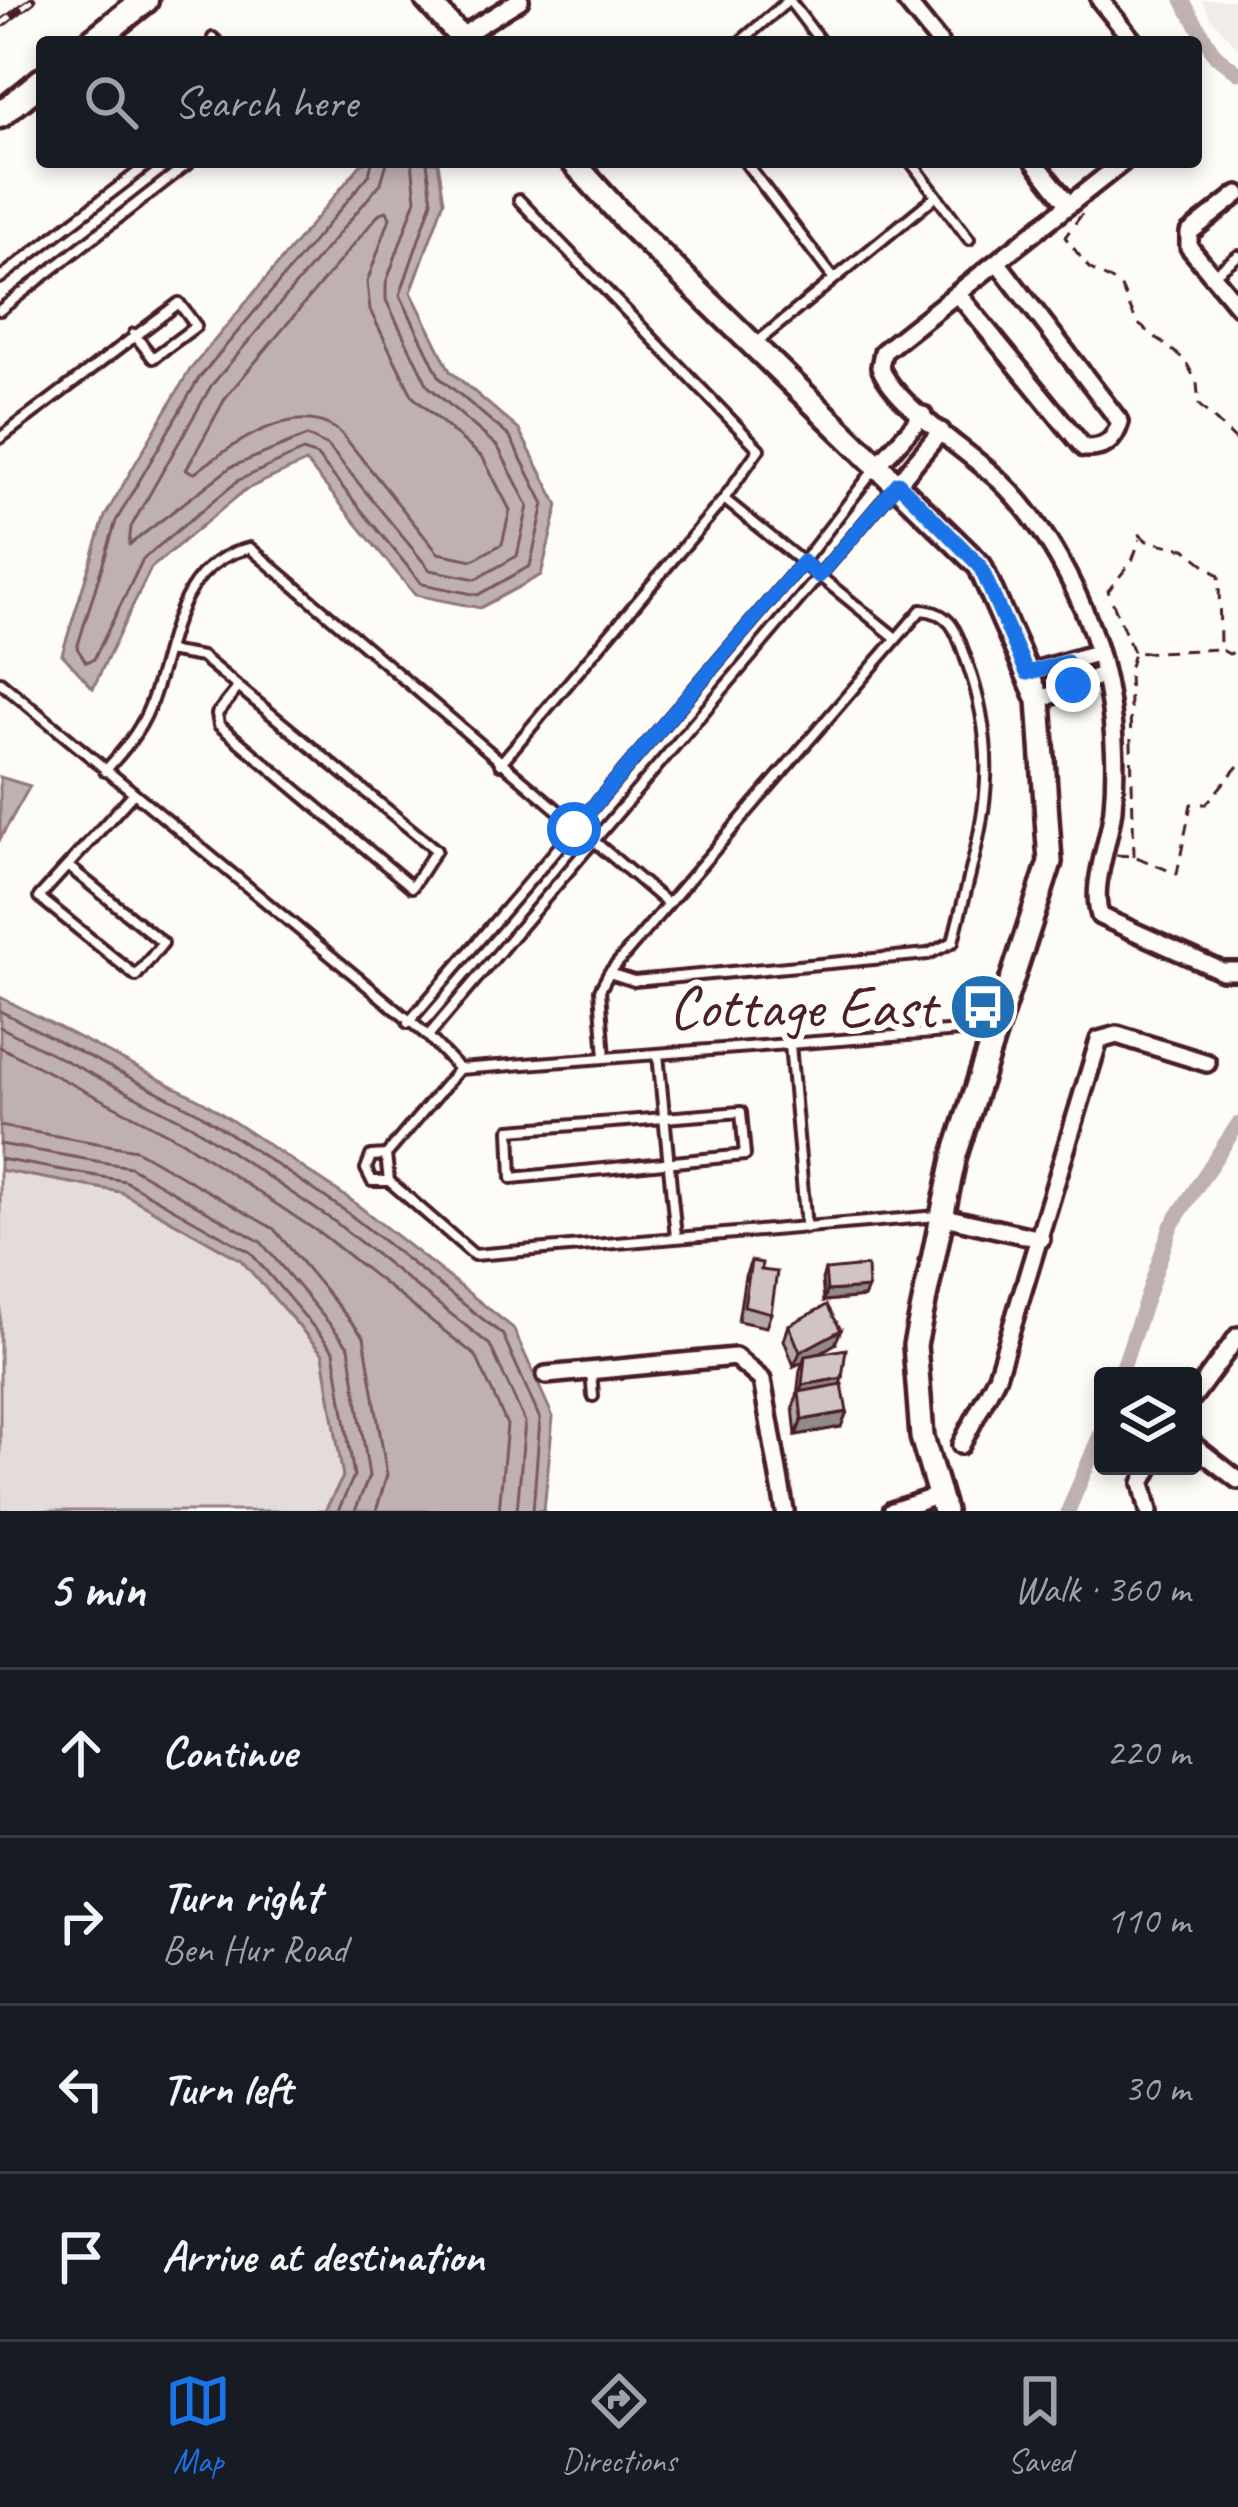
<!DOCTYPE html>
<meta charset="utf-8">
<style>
:root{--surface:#171b24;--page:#20242c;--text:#f1f3f6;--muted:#9ea1a6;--line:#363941;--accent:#1a73e8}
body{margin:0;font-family:Caveat,sans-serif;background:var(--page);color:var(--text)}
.controls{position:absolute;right:36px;bottom:36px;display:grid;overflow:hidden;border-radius:12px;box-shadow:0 6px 18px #0003}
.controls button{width:108px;height:108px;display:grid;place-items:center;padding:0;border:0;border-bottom:3px solid var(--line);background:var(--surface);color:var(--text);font:60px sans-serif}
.stop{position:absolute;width:36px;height:36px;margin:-27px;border:9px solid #1a73e8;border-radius:50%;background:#fff}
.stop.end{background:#1a73e8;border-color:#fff;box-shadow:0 3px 12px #0008}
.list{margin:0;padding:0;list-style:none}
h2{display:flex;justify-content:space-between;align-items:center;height:156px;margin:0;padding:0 48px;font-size:51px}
h2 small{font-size:39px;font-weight:400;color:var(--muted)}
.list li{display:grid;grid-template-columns:78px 1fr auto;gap:36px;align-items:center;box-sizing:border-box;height:168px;padding:0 48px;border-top:3px solid var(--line)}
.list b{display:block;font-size:45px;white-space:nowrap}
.list p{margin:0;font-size:39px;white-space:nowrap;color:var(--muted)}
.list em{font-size:39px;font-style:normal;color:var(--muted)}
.icon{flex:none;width:66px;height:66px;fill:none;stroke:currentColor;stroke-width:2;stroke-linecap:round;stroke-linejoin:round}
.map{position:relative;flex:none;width:1238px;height:1511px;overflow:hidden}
.search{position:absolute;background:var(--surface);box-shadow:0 6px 18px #0003;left:36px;right:36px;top:36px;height:132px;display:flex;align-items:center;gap:30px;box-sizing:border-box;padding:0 42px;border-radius:12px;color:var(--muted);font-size:45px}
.sheet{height:828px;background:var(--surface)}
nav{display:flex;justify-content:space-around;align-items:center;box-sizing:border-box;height:168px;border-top:3px solid var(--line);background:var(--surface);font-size:33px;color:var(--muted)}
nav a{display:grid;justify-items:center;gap:6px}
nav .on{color:var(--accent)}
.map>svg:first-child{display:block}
.built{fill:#f0ece8}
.green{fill:#e3dcda;stroke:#967e82;stroke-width:3}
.water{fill:#c0b1b1;stroke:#91777b;stroke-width:3}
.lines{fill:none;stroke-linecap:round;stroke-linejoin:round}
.shore{stroke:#795961;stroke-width:3}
.canal{stroke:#c0b1b1;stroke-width:15}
.lane-casing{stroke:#4a1f2b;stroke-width:16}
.street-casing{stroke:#4a1f2b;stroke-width:24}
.secondary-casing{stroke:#4a1f2b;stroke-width:30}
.primary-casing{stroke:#4a1f2b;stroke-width:33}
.path{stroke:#4a1f2b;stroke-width:3;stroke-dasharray:12 9;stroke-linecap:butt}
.lane{stroke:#fdfcf7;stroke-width:8}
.street{stroke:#fdfcf7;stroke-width:15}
.secondary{stroke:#fdfcf7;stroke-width:21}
.primary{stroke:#fdfcf7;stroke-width:24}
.rail-casing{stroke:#4a1f2b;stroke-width:9}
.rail{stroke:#fdfcf7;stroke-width:4.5;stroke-dasharray:14;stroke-linecap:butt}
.wall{fill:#b3a9a9;stroke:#4a1f2b;stroke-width:3}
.shaded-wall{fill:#928a89;stroke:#4a1f2b;stroke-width:3}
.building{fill:#d0c5c4;stroke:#4a1f2b;stroke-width:3}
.route{stroke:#1a73e8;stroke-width:15}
.labels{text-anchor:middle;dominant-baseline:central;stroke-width:12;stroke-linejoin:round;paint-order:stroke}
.poi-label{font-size:60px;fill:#4a1f2b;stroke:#fdfcf7;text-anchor:end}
</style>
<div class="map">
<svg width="1238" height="1511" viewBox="0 0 1238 1511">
<rect width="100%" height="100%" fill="#fdfcf7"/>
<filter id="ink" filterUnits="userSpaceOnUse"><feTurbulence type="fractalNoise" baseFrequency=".00833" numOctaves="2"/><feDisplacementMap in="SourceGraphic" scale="24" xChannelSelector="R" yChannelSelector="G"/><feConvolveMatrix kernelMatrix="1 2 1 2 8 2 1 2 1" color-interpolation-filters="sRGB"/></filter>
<g filter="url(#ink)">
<!-- built -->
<path class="built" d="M1202,0h36v48l-27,-30z"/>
<!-- green -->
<path class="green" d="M0,1170l121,22 120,68 82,94 20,123 -18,34h-325z"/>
<!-- water -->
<path class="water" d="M363,162h75l6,39 -33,91 39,79 69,59 39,75 -17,70 -61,33 -65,-13 -109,-133 -61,28 -94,78 -58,120 -31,-34 43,-138 84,-145z
M0,777l30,9 -30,53z
M0,997l204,105 147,98 162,128 40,89 -9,94h-219l18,-34 -20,-123 -82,-94 -120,-68 -121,-22z"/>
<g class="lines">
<!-- shore -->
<path class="shore" d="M372,162l-3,13 -170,203 -83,143 -39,127 9,14 8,-3 49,-100 96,-79 64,-29 14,5 105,128 56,11 52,-29 14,-62 -34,-67 -70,-59 -40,-83 32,-94 -5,-39
M387,162l-6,21 -170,203 -80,141 -2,18 102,-78 76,-31 21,10 102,124 46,9 41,-23 11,-50 -30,-59 -70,-61 -42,-86v-17l30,-84 -4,-37
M387,211l3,7 -23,64 3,28 43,87 70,61 27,52 -8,34 -29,16 -35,-7 -96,-119c-43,-39 -111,11 -147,39l-9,-3 40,-73 154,-184z
M0,1011l199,102 145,97 159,125 37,84 -7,92
M0,1027l191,98 144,97 155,123 35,77 -8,89
M0,1047l182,94 142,95 152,120 31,69 -8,86
M0,1126l136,24 138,79 90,108 23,138 -11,36
M0,1144l130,23 131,75 88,105 20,129 -14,35
M0,1159l125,22 125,71 84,99 20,125 -16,35"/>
<!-- canal -->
<path class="canal" d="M1182,0l33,55 23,18
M1120,1376l51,-150 67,-102
M1068,1511l35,-83"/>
<defs>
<path id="lane" d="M213,38l4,4
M740,42l49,-42 32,42
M745,162l89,117
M911,162l58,77
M519,200l240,249 -35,50 172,139
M1213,275l25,-19
M0,278l151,-116
M0,310l190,-148
M756,343l180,-147
M0,438l179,-135 17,23 -43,32 -19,-24
M167,651l35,6 234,193 -24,37 -193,-162 -2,-11 20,-25
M0,682l428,354 31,33 -73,86 3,26 85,74 464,-39
M500,764l224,-265
M105,771c18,-20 34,-38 44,-63 24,-59 24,-144 101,-160l418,356 -59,69 25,8 294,-27 25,-12c26,-108 53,-173 13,-283 -9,-26 -14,-47 -45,-49l-253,294
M68,866l95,77 -27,33 -97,-79 94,-103
M408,1023l395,-461 71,-92
M428,1036l465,-547
M790,1044l16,184
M658,1054l18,183
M605,1058l-5,-68 9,-17
M459,1069l501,-38 27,7
M741,1112l4,43 -233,23 -2,-48z
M386,1155l-15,1 -5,13 6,12h17
M591,1370l2,26"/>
<path id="street" d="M905,0l34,42
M1100,0l34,42
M460,37l60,-37
M1035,162l34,43
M1123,162l-240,190 -3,15c15,38 87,83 119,113 36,34 65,84 85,130 26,61 35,132 29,198 -3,34 -23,76 -13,108l122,55h16
M1238,194l-49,39v14l49,59
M958,294l126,154c20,1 30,-6 36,-26l-122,-159
M879,464l44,-49
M898,483l43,-52
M1027,673l70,-20
M1039,700l63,-25
M940,1216l101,23
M546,1375l189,-18 27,23 23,131
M1193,1397l45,-61
M961,1445l36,-69 102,-336 18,-5 90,28
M1193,1445l45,35
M892,1511l45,-15
M1149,1511l-7,-28 9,-17"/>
<path id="secondary" d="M427,0l38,42
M573,162l57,63 350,341 59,134 11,162 -95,293 -40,190 7,92 22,74"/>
<path id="primary" d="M92,42l53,-42
M0,115l42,-34"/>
</defs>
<!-- lane casing -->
<use href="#lane" class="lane-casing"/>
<!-- street casing -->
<use href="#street" class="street-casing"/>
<!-- secondary casing -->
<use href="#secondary" class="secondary-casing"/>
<!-- primary casing -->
<use href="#primary" class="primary-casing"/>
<!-- path -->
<path class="path" d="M1082,214l-17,23 24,31 31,17 17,38 48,37 12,23 2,22 37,35
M1237,463l1,-24
M1139,534l8,7 38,8 34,27 1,73 9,5 9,-3
M1133,652l-25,-61 24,-30 8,-22
M1116,855l18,1 43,18 14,-70h15l32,-38
M1134,856l-5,-186 5,-17 86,-4"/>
<!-- lane -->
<use href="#lane" class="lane"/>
<!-- street -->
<use href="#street" class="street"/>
<!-- secondary -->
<use href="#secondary" class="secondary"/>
<!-- primary -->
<use href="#primary" class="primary"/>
<defs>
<path id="rail" d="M0,25l32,-25"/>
</defs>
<!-- rail casing -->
<use href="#rail" class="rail-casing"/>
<!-- rail -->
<use href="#rail" class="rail"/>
</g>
<!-- wall -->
<path class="wall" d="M751,1261l10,9 10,43 -5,14 -28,-6 7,-45z
M825,1270l43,18 -4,9 -40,4 -2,-22z
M789,1325l46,19 -16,9 21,32 1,42 -45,8 -3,-28 4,-11 3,-26 3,-8 -9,4 -10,-26z"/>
<!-- shaded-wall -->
<path class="shaded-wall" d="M868,1288l-4,9 -40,4 3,-10z
M841,1330l-6,14 -30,17v-5l-2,6 -9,4 6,-14z
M842,1378l-5,15 -38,1 3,-9z
M847,1412l-6,15 -45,8 6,-15z"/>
<!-- building -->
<path class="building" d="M751,1261l11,2 -1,7 16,2 -6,41 -27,-7z
M867,1266l1,22 -41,3 -2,-21z
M827,1305l14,25 -41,22 -11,-27z
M846,1349l-4,29 -40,7 3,-29z
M842,1384l5,28 -45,8 -3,-28z"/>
</g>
<g class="lines" filter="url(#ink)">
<!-- route -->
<path class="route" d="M574,829l229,-267 16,14 79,-93 82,83 47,107 40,-11 6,23"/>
</g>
<!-- icons -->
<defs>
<symbol id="bus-disc" viewBox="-11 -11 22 22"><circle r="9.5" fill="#1f6fb2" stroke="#fdfcf7"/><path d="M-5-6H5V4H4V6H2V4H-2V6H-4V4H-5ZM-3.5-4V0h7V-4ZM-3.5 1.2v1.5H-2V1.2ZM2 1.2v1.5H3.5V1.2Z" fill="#fff"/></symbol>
</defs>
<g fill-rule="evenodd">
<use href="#bus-disc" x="945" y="969" width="76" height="76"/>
</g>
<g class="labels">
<!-- poi labels -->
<g class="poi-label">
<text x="936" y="1007">Cottage East</text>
</g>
</g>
</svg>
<div class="controls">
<button><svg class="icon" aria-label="layers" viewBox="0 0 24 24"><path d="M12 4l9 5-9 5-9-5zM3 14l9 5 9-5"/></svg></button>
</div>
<div class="stop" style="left:574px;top:829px"></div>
<div class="stop end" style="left:1073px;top:685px"></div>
<div class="search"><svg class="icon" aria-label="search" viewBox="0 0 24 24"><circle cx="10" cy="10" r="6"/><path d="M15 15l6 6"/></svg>Search here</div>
</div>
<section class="sheet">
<h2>5 min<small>Walk · 360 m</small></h2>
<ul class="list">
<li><svg class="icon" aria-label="ahead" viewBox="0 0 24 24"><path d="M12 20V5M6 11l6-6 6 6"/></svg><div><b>Continue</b></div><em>220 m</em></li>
<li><svg class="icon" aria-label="right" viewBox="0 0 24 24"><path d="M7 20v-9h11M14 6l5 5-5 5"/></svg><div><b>Turn right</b><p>Ben Hur Road</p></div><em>110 m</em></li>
<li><svg class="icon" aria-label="left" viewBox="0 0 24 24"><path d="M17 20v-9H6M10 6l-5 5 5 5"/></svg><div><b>Turn left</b></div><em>30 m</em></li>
<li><svg class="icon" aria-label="arrive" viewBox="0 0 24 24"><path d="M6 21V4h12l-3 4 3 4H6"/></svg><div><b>Arrive at destination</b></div></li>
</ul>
</section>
<nav>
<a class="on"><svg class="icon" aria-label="map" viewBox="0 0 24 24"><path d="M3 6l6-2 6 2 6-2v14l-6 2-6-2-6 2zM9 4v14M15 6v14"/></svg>Map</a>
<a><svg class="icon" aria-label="directions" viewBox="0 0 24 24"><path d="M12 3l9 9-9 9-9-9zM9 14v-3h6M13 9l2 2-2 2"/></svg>Directions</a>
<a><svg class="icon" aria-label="saved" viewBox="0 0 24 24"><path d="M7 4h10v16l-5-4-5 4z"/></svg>Saved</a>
</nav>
